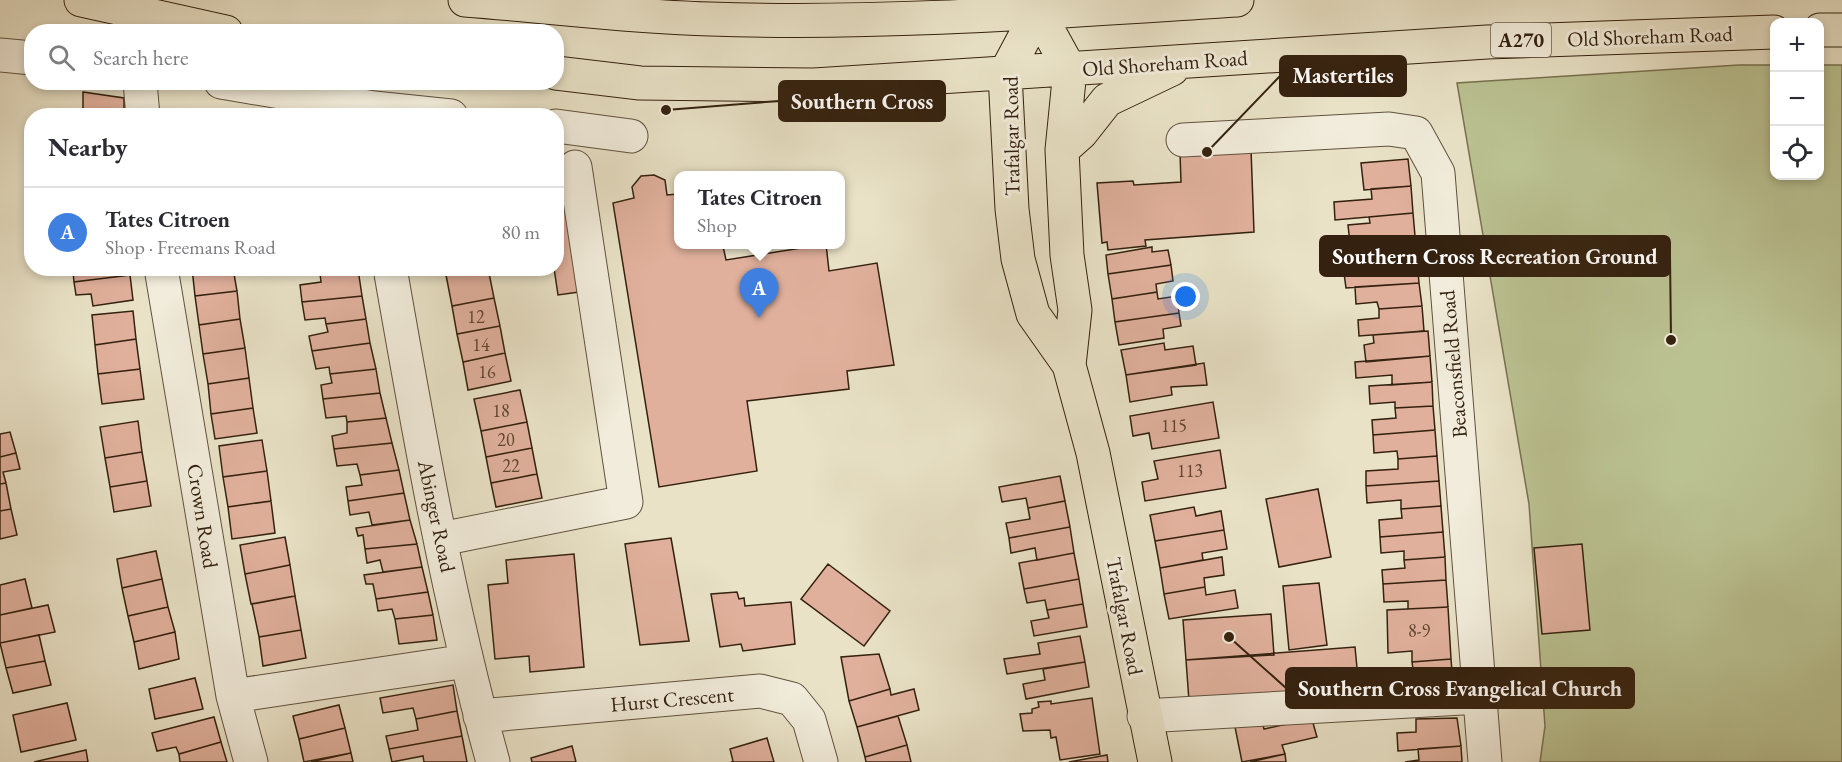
<!DOCTYPE html>
<meta charset="utf-8">
<style>
:root{--surface:#fff;--page:#f7f7f7;--text:#2b2b33;--muted:#7c7c81;--line:#e1e1e2;--accent:#0f766e}
body{margin:0;font-family:"EB Garamond",serif;background:var(--page);color:var(--text)}
.controls{position:absolute;right:18px;top:18px;display:grid;overflow:hidden;border-radius:12px;box-shadow:0 3px 9px #0003}
.controls button{width:54px;height:54px;display:grid;place-items:center;padding:0;border:0;border-bottom:2px solid var(--line);background:var(--surface);color:var(--text);font:30px sans-serif}
.you{position:absolute;left:1186px;top:297px;width:21px;height:21px;margin:-15px;border:4px solid #fff;border-radius:50%;background:#1a73e8;box-shadow:0 0 0 9px #1a73e833}
.badge{display:grid;place-items:center;width:39px;height:39px;border-radius:50%;background:var(--accent);color:#fff;font-size:20px;font-weight:700}
.pin{position:absolute;translate:-50% -50px;filter:drop-shadow(0 2px 3px #0008)}
.pin::after{content:'';position:absolute;top:32px;width:21px;height:18px;background:inherit;clip-path:polygon(0 0,100% 0,50% 100%)}
.popup{position:absolute;left:674px;top:171px;width:171px;height:78px;box-sizing:border-box;display:grid;place-content:center;border-radius:12px;background:var(--surface);filter:drop-shadow(0 2px 4px #0005);font-size:20px;white-space:nowrap;color:var(--muted)}
.popup b{font-size:22px;color:var(--text)}
.popup::after{content:'';position:absolute;left:50%;top:100%;margin-left:-12px;border:12px solid transparent;border-top-color:var(--surface)}
.list{margin:0;padding:0;list-style:none}
h2{display:flex;justify-content:space-between;align-items:center;height:78px;margin:0;padding:0 24px;font-size:26px}
h2 small{font-size:20px;font-weight:400;color:var(--muted)}
.list li{display:grid;grid-template-columns:39px 1fr auto;gap:18px;align-items:center;box-sizing:border-box;height:90px;padding:0 24px;border-top:2px solid var(--line)}
.list b{display:block;font-size:22px;white-space:nowrap}
.list p{margin:0;font-size:20px;white-space:nowrap;color:var(--muted)}
.list em{font-size:20px;font-style:normal;color:var(--muted)}
.icon{flex:none;width:33px;height:33px;fill:none;stroke:currentColor;stroke-width:2;stroke-linecap:round;stroke-linejoin:round}
.map{position:relative;flex:none;width:1842px;height:762px;overflow:hidden}
.search{position:absolute;background:var(--surface);box-shadow:0 3px 9px #0003;left:24px;top:24px;width:540px;height:66px;display:flex;align-items:center;gap:15px;box-sizing:border-box;padding:0 21px;border-radius:24px;color:var(--muted);font-size:22px}
.panel{position:absolute;background:var(--surface);box-shadow:0 3px 9px #0003;left:24px;top:108px;width:540px;height:168px;border-radius:24px}
.map>svg:first-child{display:block}
.green{fill:#bbc292;stroke:#787250;stroke-width:1.5}
.building{fill:#e0b09c;stroke:#34210f;stroke-width:1.5}
.lines{fill:none;stroke-linecap:round;stroke-linejoin:round}
.minor-casing{stroke:#61513d;stroke-width:35}
.major-casing{stroke:#34210f;stroke-width:35}
.minor{stroke:#f1ecdb;stroke-width:33}
.major{stroke:#e9e2c7;stroke-width:33}
.labels{text-anchor:middle;dominant-baseline:central;stroke-width:6;stroke-linejoin:round;paint-order:stroke}
.number-label{font-size:18px;fill:#5f4532}
.shield{fill:#f1ecdb;stroke:#6d5e4c;stroke-width:1.5}
.shield-label{font-size:20px;font-weight:bold;fill:#34210f}
.street-label{font-size:21px;fill:#34210f;stroke:#f1ecdb}
.leader{fill:none;stroke:#34210f;stroke-width:2}
.callout-dot{fill:#34210f;stroke:#f1ecdb;stroke-width:2}
.callout{fill:#34210f;stroke:#34210f;stroke-width:2}
.callout-label{font-size:22px;text-anchor:middle;font-weight:bold;fill:#fff}
</style>
<div class="map">
<svg width="1842" height="762" viewBox="0 0 1842 762">
<rect width="100%" height="100%" fill="#e9e2c7"/>
<filter id="stains"><feTurbulence type="fractalNoise" baseFrequency=".00333" numOctaves="4"/><feColorMatrix values="0 0 0 0 .2 0 0 0 0 .09 0 0 0 0 .02 0 0 0 .5 -.17"/></filter>
<radialGradient id="worn" r=".72"><stop offset=".6" stop-color="#630" stop-opacity="0"/><stop offset="1" stop-color="#630" stop-opacity=".3"/></radialGradient>
<!-- green -->
<path class="green" d="M1739,65h35v111h46v-111h22v697h-302l5,-36 -16,-222 -72,-421z"/>
<!-- building -->
<path class="building" d="M83,92l41,6v18h-41z
M1251,149l3,83 -109,8 1,6 -38,4 -1,-8 -5,1 -5,-60 36,-2 1,4 47,-3 -1,-29z
M556,150l8,5 22,136 -28,4 -4,-27h2z
M1408,159l3,27 -47,4 -3,-27z
M654,175l11,5 2,15 11,-1v50l45,2 3,14 100,-16 3,27 48,-8 17,102 -47,6 2,18 -102,12 10,70 -98,16 -46,-284 21,-5 -2,-11 9,-11z
M1411,186l2,27 -78,7 -1,-18 38,-3 -1,-10z
M1413,213l2,23 -65,7 -2,-18 22,-2 -1,-6z
M1415,236l2,24 -43,4 -1,-9 -34,3 -1,-15z
M1152,247v5l16,-2 3,15 -63,9 -2,-19z
M1417,260l2,23 -73,5 -2,-15 30,-2v-7z
M1171,265l2,16 -17,3 1,8 -45,7 -4,-25z
M85,268h44l1,7 -56,7 -1,-10 13,-1z
M192,268h41l4,23 -42,5z
M319,268h38l1,1 -38,5z
M481,268h7l6,30 -42,8 -6,-31z
M358,269l4,27 -60,6 -2,-17 21,-3 -1,-8z
M130,275l3,25 -40,6 -2,-12 -15,1 -2,-13z
M1419,283l3,23 -43,3 -2,-7 -21,2 -1,-17z
M237,291l3,28 -41,6 -4,-29z
M1157,292l1,7 19,-3 2,17 -64,9 -3,-23z
M362,296l4,23 -40,5 -1,-6 -20,2 -3,-18z
M494,298l6,28 -43,8 -5,-28z
M1422,306l2,25 -65,5 -1,-16 21,-2v-9z
M133,311l3,28 -41,6 -3,-30z
M1179,313l2,13 -18,3 1,9 -45,7 -4,-23z
M240,319l5,29 -42,6 -4,-29z
M366,319l4,24 -58,8 -3,-15 19,-4 -2,-8z
M500,326l5,27 -42,9 -6,-28z
M1428,331l2,25 -64,6 -2,-17 10,-2 -1,-8z
M136,339l4,30 -42,5 -3,-29z
M370,343l6,26 -46,5 -1,-7 -13,2 -4,-18z
M1164,343l1,7 28,-4 3,19 -70,10 -5,-25z
M245,348l4,30 -41,6 -5,-30z
M505,353l6,28 -43,9 -5,-28z
M1430,356l2,26 -40,3v-10l-36,3 -1,-16z
M1204,363l3,22 -36,2 1,8 -42,7 -4,-27z
M140,369l4,30 -42,5 -4,-30z
M376,369l4,24 -57,6 -2,-14 11,-2 -2,-9z
M249,378l4,30 -42,6 -3,-30z
M1432,382l1,24 -38,2v-6l-25,2 -1,-18z
M520,390l7,32 -46,9 -7,-32z
M380,393l6,25 -39,4 -1,-6 -20,2 -3,-19z
M1213,402l6,36 -67,11 -3,-16 -16,3 -3,-20z
M1433,406l2,24 -62,5 -1,-15 24,-2 -1,-10z
M253,408l4,25 -42,6 -4,-25z
M386,418l6,25 -58,6 -2,-13 15,-3v-11z
M138,421l4,31 -37,6 -5,-31z
M527,422l5,26 -46,9 -5,-26z
M1435,430l2,26 -39,3 -1,-8 -23,2 -1,-18z
M10,432l6,21 -16,4v-23z
M262,440l5,31 -44,6 -4,-31z
M392,443l7,27 -39,5 -3,-11 -20,2 -3,-17z
M532,448l5,26 -46,9 -5,-26z
M1220,450l6,38 -81,13 -3,-19 16,-3 -4,-18z
M142,452l5,29 -37,6 -5,-29z
M16,453l4,16 -17,3 3,11 -6,1v-27z
M1437,456l2,25 -73,5v-15l32,-2v-10z
M399,470l5,23 -56,8 -2,-14 16,-2 -2,-10z
M267,471l4,30 -43,6 -5,-30z
M537,474l5,24 -46,9 -5,-24z
M1060,476l5,25 -37,7 -2,-10 -24,4 -3,-15z
M147,481l4,25 -37,6 -4,-25z
M1439,481l2,25 -40,3v-9l-34,3 -1,-17z
M6,483l5,26 -11,2v-27z
M1318,489l13,68 -52,10 -13,-68z
M404,493l6,27 -38,5 -3,-13 -19,3 -2,-14z
M271,501l4,32 -43,6 -4,-32z
M1065,501l5,26 -61,11 -3,-15 24,-4 -2,-11z
M1441,506l2,26 -63,5 -1,-17 23,-2 -1,-9z
M1194,507l2,9 25,-5 3,19 -69,11 -5,-26z
M11,509l6,26 -17,4v-28z
M410,520l7,24 -52,5 -2,-14 -5,1 -2,-8z
M1070,527l4,26 -37,7 -2,-12 -24,5 -2,-15z
M1224,530l3,19 -25,4 1,7 -43,8 -5,-27z
M1443,532l2,25 -41,3v-9l-23,2 -1,-16z
M285,537l5,28 -45,9 -5,-29z
M671,538l18,103 -49,4 -15,-101z
M417,544l5,23 -39,5 -3,-12 -13,3 -2,-14z
M1582,544l8,86 -48,4 -8,-86z
M156,551l6,28 -40,9 -5,-29z
M1074,553l5,26 -55,10 -5,-26z
M574,554l10,113 -54,5 -1,-16 -34,3 -7,-74 20,-2 -2,-23z
M1222,557l2,18 -20,3 1,9 -41,7 -4,-26z
M1445,557l1,23 -63,4 -1,-14 23,-2 -1,-8z
M828,564l62,47 -26,35 -63,-47z
M290,565l5,31 -44,8 -6,-30z
M422,567l6,25 -52,7 -3,-15h-7l-2,-9z
M25,579l7,29 -32,7v-30z
M162,579l6,28 -40,9 -6,-28z
M1079,579l4,25 -36,6 -2,-10 -18,3 -3,-14z
M1446,580l2,27 -40,2v-8l-24,1 -1,-18z
M1319,583l8,62 -38,5 -6,-64z
M1205,587l1,8 29,-5 3,18 -69,11 -5,-25z
M428,592l5,23 -38,4 -3,-10 -14,2 -2,-12z
M737,592l2,7 5,-1 1,8 46,-4 4,42 -52,7 -2,-7 -21,3 -9,-53z
M295,596l6,34 -42,7 -7,-33z
M1083,604l4,23 -53,9 -3,-15 18,-3 -2,-8z
M48,605l7,27 -55,11v-28z
M168,607l7,25 -41,10 -6,-26z
M1448,607l3,52 -39,3v-11l-24,2 -1,-43z
M1271,614l3,41 -88,5 -3,-40z
M433,615l4,25 -38,4 -4,-25z
M301,630l5,28 -43,8 -4,-29z
M175,632l4,27 -40,10 -5,-27z
M39,635l6,26 -39,7 -6,-25z
M1080,636l5,26 -78,12 -3,-15 36,-5 -2,-11z
M1355,647l4,42 -170,12 -3,-41z
M879,654l11,35 -41,12 -8,-44z
M1451,659l2,24 -63,4 -2,-17 25,-1 -1,-7z
M45,661l6,24 -38,8 -7,-25z
M1085,662l4,25 -63,12 -3,-15 22,-4 -2,-11z
M195,678l8,31 -48,10 -6,-30z
M453,685l4,26 -41,8 -3,-11 -30,5 -3,-15z
M890,689l1,6 23,-6 5,21 -62,17 -8,-26z
M1092,698l8,56 -40,6 -4,-23 -5,1 -1,-8 -27,1 -3,-17 12,-1v-4l7,-2 -1,-5 13,-1v3z
M67,703l9,37 -55,12 -8,-37z
M339,705l6,23 -46,11 -6,-23z
M457,711l5,25 -73,13 -3,-13 32,-6 -2,-11z
M898,716l9,29 -42,12 -8,-30z
M214,717l7,25 -42,12 -3,-7 -19,4 -5,-18z
M1457,718l4,28 -63,5 -1,-18 19,-1v-13z
M1296,722l17,1 4,14 -35,8 3,9 -43,8 -7,-35 28,-2 1,4z
M345,728l6,25 -47,9 -5,-23z
M462,736l5,26h-43l-1,-6 -31,6 -3,-13z
M767,738l7,24h-43l2,-1 -3,-12z
M221,742l6,20h-47l-1,-8z
M907,745l4,17h-45l-1,-5z
M572,746l4,16h-44l-1,-4z
M1461,746l1,16h-57l14,-2 -1,-11z
M86,750l2,12h-54z
M351,753l2,9h-42z
M1285,754l1,8h-36z
M1107,755l1,7h-39z"/>
<g class="lines">
<defs>
<path id="minor" d="M0,55l32,3
M140,82l3,34
M221,82l153,26 77,8
M556,126l75,10
M1183,140l206,-11 27,4 22,40 47,589
M161,268l72,428 18,66
M390,268c29,166 58,332 103,494
M441,539l185,-37 -51,-335
M233,696l234,-35
M480,716l280,-25 32,8 17,21 12,42
M1144,716l336,-19"/>
<path id="major" d="M81,0l145,32
M465,0c81,6 163,17 245,19 175,6 352,-8 527,-19
M1038,12l-33,62 7,135 6,50 15,55 36,51 24,88 62,309
M1038,12l32,58 -8,80 5,105 8,55 -6,55
M1820,30h22
M556,73l84,10 174,2 673,-43 287,-10
M1062,150l19,-17 26,-33 65,-31"/>
</defs>
<!-- minor casing -->
<use href="#minor" class="minor-casing"/>
<!-- major casing -->
<use href="#major" class="major-casing"/>
<!-- minor -->
<use href="#minor" class="minor"/>
<!-- major -->
<use href="#major" class="major"/>
</g>
<g class="labels">
<!-- number labels -->
<g class="number-label">
<text x="476" y="316">12</text>
<text x="481" y="344">14</text>
<text x="487" y="371">16</text>
<text x="501" y="410">18</text>
<text x="1174" y="425">115</text>
<text x="506" y="439">20</text>
<text x="511" y="465">22</text>
<text x="1190" y="470">113</text>
<text x="1419" y="630">8-9</text>
</g>
<!-- shield labels -->
<rect class="shield" x="1491" y="23" width="60" height="34" rx="4.5"/>
<g class="shield-label">
<text x="1521" y="40">A270</text>
</g>
<!-- street labels -->
<g class="street-label">
<text transform="translate(1650 36) rotate(-2)">Old Shoreham Road</text>
<text transform="translate(1165 63) rotate(-4)">Old Shoreham Road</text>
<text transform="translate(1011 136) rotate(-91)">Trafalgar Road</text>
<text transform="translate(1453 364) rotate(-95)">Beaconsfield Road</text>
<text transform="translate(203 516) rotate(81)">Crown Road</text>
<text transform="translate(437 516) rotate(78)">Abinger Road</text>
<text transform="translate(1125 616) rotate(79)">Trafalgar Road</text>
<text transform="translate(672 699) rotate(-5)">Hurst Crescent</text>
</g>
</g>
<!-- callouts -->
<path class="leader" d="M1207 152L1280 76M666 110L779 101M1671 340L1670 256M1229 637L1286 688"/>
<g class="callout-dot">
<circle cx="1207" cy="152" r="6"/>
<circle cx="666" cy="110" r="6"/>
<circle cx="1671" cy="340" r="6"/>
<circle cx="1229" cy="637" r="6"/>
</g>
<g class="callout">
<rect x="1280" y="56" width="126" height="40" rx="6"/>
<rect x="779" y="81" width="166" height="40" rx="6"/>
<rect x="1320" y="236" width="350" height="40" rx="6"/>
<rect x="1286" y="668" width="348" height="40" rx="6"/>
</g>
<g class="callout-label">
<text x="1343" y="83">Mastertiles</text>
<text x="862" y="109">Southern Cross</text>
<text x="1495" y="264">Southern Cross Recreation Ground</text>
<text x="1460" y="696">Southern Cross Evangelical Church</text>
</g>
<rect width="100%" height="100%" filter="url(#stains)"/>
<rect width="100%" height="100%" fill="url(#worn)"/>
</svg>
<div class="controls">
<button>+</button>
<button>−</button>
<button><svg class="icon" aria-label="locate" viewBox="0 0 24 24"><circle cx="12" cy="12" r="6"/><path d="M12 2v4M12 18v4M2 12h4M18 12h4"/></svg></button>
</div>
<div class="you"></div>
<div class="pin badge" style="left:759px;top:318px;background:#3f7fe0">A</div>
<div class="popup"><b>Tates Citroen</b>Shop</div>
<div class="search"><svg class="icon" aria-label="search" viewBox="0 0 24 24"><circle cx="10" cy="10" r="6"/><path d="M15 15l6 6"/></svg>Search here</div>
<section class="panel">
<h2>Nearby<small></small></h2>
<ul class="list">
<li><span class="badge" style="background:#3f7fe0">A</span><div><b>Tates Citroen</b><p>Shop · Freemans Road</p></div><em>80 m</em></li>
</ul>
</section>
</div>
